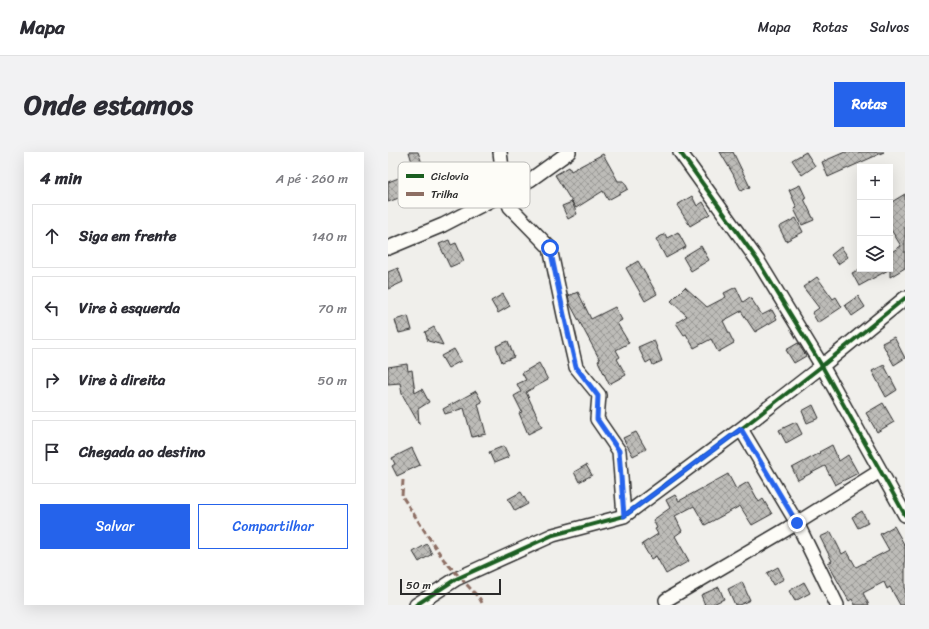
<!DOCTYPE html>
<html lang="pt">
<meta charset="utf-8">
<style>
:root{--surface:#fff;--page:#f2f2f3;--text:#2b2b33;--muted:#7c7c81;--line:#e1e1e2;--accent:#2563eb}
body{margin:0;font-family:Sriracha,sans-serif;background:var(--page);color:var(--text)}
.controls{position:absolute;right:12px;top:12px;display:grid;overflow:hidden;border-radius:0px;box-shadow:0 4px 16px #0002}
.controls button{width:36px;height:36px;display:grid;place-items:center;padding:0;border:0;border-bottom:1px solid var(--line);background:var(--surface);color:var(--text);font:20px sans-serif}
.scale{position:absolute;left:12px;bottom:10px;width:101px;box-sizing:border-box;padding-left:4px;border:2px solid #2b2b2b;border-top:0;font-size:11px;line-height:14px;white-space:nowrap;color:#2b2b2b;-webkit-text-stroke:3px #fdfcf7;paint-order:stroke}
.stop{position:absolute;width:12px;height:12px;margin:-9px;border:3px solid #2563eb;border-radius:50%;background:#fff}
.stop.end{background:#2563eb;border-color:#fff;box-shadow:0 1px 4px #0008}
.list{margin:0;padding:0;list-style:none}
h2{display:flex;justify-content:space-between;align-items:center;height:52px;margin:0;padding:0 16px;font-size:17px}
h2 small{font-size:13px;font-weight:400;color:var(--muted)}
.list li{display:grid;grid-template-columns:26px 1fr auto;gap:12px;align-items:center;box-sizing:border-box;height:64px;margin:0 8px 8px;padding:0 8px;border:1px solid var(--line);border-radius:0px}
.list b{display:block;font-size:15px;white-space:nowrap}
.list em{font-size:13px;font-style:normal;color:var(--muted)}
.actions{display:flex;gap:8px;padding:12px 16px}
.actions a{flex:1;padding:9px 0;border:1px solid var(--accent);border-radius:0px;text-align:center;font-size:14px;color:var(--accent)}
.actions .main{background:var(--accent);color:#fff}
.icon{flex:none;width:22px;height:22px;fill:none;stroke:currentColor;stroke-width:2;stroke-linecap:round;stroke-linejoin:round}
.map{position:relative;flex:none;width:517px;height:453px;overflow:hidden;border-radius:0px}
header{display:flex;align-items:center;gap:24px;box-sizing:border-box;height:56px;padding:0 20px;background:var(--surface);border-bottom:1px solid var(--line)}
header strong{font-size:19px}
nav{display:flex;gap:22px;margin-inline-start:auto;font-size:14px}
.intro{display:flex;align-items:center;justify-content:space-between;box-sizing:border-box;height:96px;padding:0 24px}
h1{margin:0;font-size:28px}
.button{padding:10px 18px;border-radius:0px;background:var(--accent);color:#fff;font-size:14px;font-weight:700}
main{display:flex;gap:24px;padding:0 24px}
aside{flex:1;background:var(--surface);border-radius:0px;box-shadow:0 4px 16px #0002}
.map>svg:first-child{display:block}
.building{fill:url(#building-cross-hatch);stroke:#2b2b2b}
.lines{fill:none;stroke-linecap:round;stroke-linejoin:round}
.minor-casing{stroke:#2b2b2b;stroke-width:16}
.minor{stroke:#fdfcf7;stroke-width:13}
.quiet{stroke:#8d6e63;stroke-width:3;stroke-dasharray:6 3;stroke-linecap:butt}
.cycleway-casing{stroke:#fdfcf7;stroke-width:6}
.cycleway{stroke:#1b5e20;stroke-width:4}
.route{stroke:#2563eb;stroke-width:5}
.key{fill:#fdfcf7;stroke:#bebdba;stroke-width:1}
.key-label{font-size:11px;fill:#2b2b2b}
</style>
<header>
<strong>Mapa</strong>
<nav><a>Mapa</a><a>Rotas</a><a>Salvos</a></nav>
</header>
<div class="intro"><h1>Onde estamos</h1><a class="button">Rotas</a></div>
<main>
<aside>
<h2>4 min<small>A pé · 260 m</small></h2>
<ul class="list">
<li><svg class="icon" aria-label="ahead" viewBox="0 0 24 24"><path d="M12 20V5M6 11l6-6 6 6"/></svg><div><b>Siga em frente</b></div><em>140 m</em></li>
<li><svg class="icon" aria-label="left" viewBox="0 0 24 24"><path d="M17 20v-9H6M10 6l-5 5 5 5"/></svg><div><b>Vire à esquerda</b></div><em>70 m</em></li>
<li><svg class="icon" aria-label="right" viewBox="0 0 24 24"><path d="M7 20v-9h11M14 6l5 5-5 5"/></svg><div><b>Vire à direita</b></div><em>50 m</em></li>
<li><svg class="icon" aria-label="arrive" viewBox="0 0 24 24"><path d="M6 21V4h12l-3 4 3 4H6"/></svg><div><b>Chegada ao destino</b></div></li>
</ul>
<div class="actions"><a class="main">Salvar</a><a>Compartilhar</a></div>
</aside>
<div class="map">
<svg width="517" height="453" viewBox="0 0 517 453">
<defs>
<pattern id="building-cross-hatch" width="8" height="8" patternUnits="userSpaceOnUse"><rect width="8" height="8" fill="#bdbcb8"/><path d="M0 0l8 8M0 8l8-8" fill="none" stroke="#9a9996"/></pattern>
</defs>
<rect width="100%" height="100%" fill="#f0efeb"/>
<filter id="ink" filterUnits="userSpaceOnUse"><feTurbulence type="fractalNoise" baseFrequency=".025" numOctaves="2"/><feDisplacementMap in="SourceGraphic" scale="8" xChannelSelector="R" yChannelSelector="G"/><feConvolveMatrix kernelMatrix="1 2 1 2 8 2 1 2 1" color-interpolation-filters="sRGB"/></filter>
<g filter="url(#ink)">
<!-- building -->
<path class="building" d="M21,0h9l10,28 -19,7 3,6 -24,9v-20l27,-10z
M332,0h13l17,35 -9,4 -8,-17z
M418,0l9,14 -13,9 -10,-15z
M457,0h39l-56,25 -6,-15z
M215,2l15,27h6l4,8 -20,11 -5,-9 -27,17 -4,-6 5,12 -9,5 -6,-13 10,-4 -17,-27 14,-8 2,4z
M412,33l6,13 -2,1 10,21 -12,5 -8,-16 3,-1 -8,-18z
M517,42v74l-15,9v-8l-31,17 -7,-13 8,-4h30v-16l11,-7 -11,-18v-25z
M304,44l5,10 6,-4 7,12 -20,12 -13,-21z
M408,66l7,14 -17,9 -7,-14z
M290,80l8,15 -20,11 -10,-19 9,-5 2,4z
M61,88l2,5 5,-2 8,18 -14,6 -11,-23z
M313,94l8,14 -18,11 -8,-14z
M453,95l7,10 -10,7 -7,-9z
M250,109l19,33 -12,7 -19,-33z
M10,116l5,14 -15,7v-17z
M429,125l16,22 3,-2 6,10 -24,16 -6,-10 7,-5 -16,-21z
M297,135l22,20 19,-10 -2,-4 12,-6 7,15 7,-5 12,18 10,-5 5,9 -22,13 -14,-21 -18,10 11,22 -16,9 -7,-13 -17,9 -8,-14 -2,1 -8,-12 11,-7 -16,-15z
M190,140l13,27 24,-12 7,13 -5,3 12,20 -13,7 4,7 -3,2 9,16 -17,9 -11,-23 2,-1 -30,-56 -2,-8z
M115,142l7,12 -12,7 -7,-12z
M470,144l7,11 -13,9 -7,-11z
M20,164l4,14 -13,3 -4,-13z
M46,175l9,18 -15,-4 -3,-9z
M506,185l11,21 -11,7 -12,-22z
M266,188l8,21 -9,4 -2,-5 -5,3 -8,-16z
M120,189l6,16 -12,5 -6,-16z
M410,191l8,13 -12,7 -8,-13z
M66,197l7,12 -13,7 -7,-12z
M151,211l9,17 -22,12 16,35 -14,7 -9,-21 3,-1 -8,-16 7,-4 -4,-8 9,-4 -4,-7z
M19,212l1,7 4,-1 3,23 7,-4 7,13 -11,7 1,15 -17,-30 -2,-11 -12,1v-17z
M496,213l13,25 -11,7 -14,-26z
M88,239l6,11 -4,2 8,30 -14,3 -8,-29 -19,6 -2,-5z
M495,251l11,19 -17,10 -11,-19z
M425,253l6,13 -12,5 -5,-12z
M408,270l6,12 -16,9 -7,-13z
M248,280l10,17 -13,7 -10,-18z
M444,293l7,16 9,-6 10,18 -23,12 -10,-19 -27,14 -6,-12 28,-15 -1,-1z
M116,294l5,11 -15,6 -5,-11z
M24,296l8,17 -23,11 -5,-10 3,-2 -3,-6z
M198,313l6,10 -13,7 -5,-10z
M340,322l8,15 12,-7 11,20 4,-3 9,15 -20,11 -12,-19 -35,19 -11,-19 -19,10 7,15 -7,5 14,25 -23,13 -10,-18 -5,3 -9,-15 16,-10 -3,-5 2,-1 -4,-8 17,-12 -4,-8 9,-5 4,6z
M133,340l7,12 -13,7 -7,-12z
M474,359l6,12 -10,5 -6,-11z
M506,374l11,20v59h-5l-10,-18 -3,2 -3,-7 -21,11 6,12h-14l-3,-6 -3,2 -13,-23 -8,-15 4,-2 -12,-24 11,-5 11,22 5,-3 9,16 33,-17 -9,-16z
M39,392l5,10 -13,8 -6,-10z
M390,415l6,12 -11,6 -6,-12z
M354,430l8,18 -11,5h-4l-7,-16z
M416,430l6,11 -15,8 -6,-10z
M331,435l5,12 -13,6h-6l-4,-10z"/>
<g class="lines">
<defs>
<path id="minor" d="M112,0l5,41 5,14 40,41 14,67 12,52 23,28 -2,24 22,32 5,65
M292,0l78,109 64,105 83,149
M0,96l55,-23 87,-45 39,-28
M353,277l56,94 40,82
M278,448l131,-77 83,-52
M28,453l40,-26 97,-44 71,-19 117,-87 81,-63 83,-68"/>
</defs>
<!-- minor casing -->
<use href="#minor" class="minor-casing"/>
<!-- minor -->
<use href="#minor" class="minor"/>
<!-- quiet -->
<path class="quiet" d="M15,328l-1,16 24,37 18,27 36,39 3,6"/>
<defs>
<path id="cycleway" d="M292,0l78,109 64,105 83,149
M28,453l40,-26 97,-44 71,-19 117,-87 81,-63 83,-68"/>
</defs>
<!-- cycleway casing -->
<use href="#cycleway" class="cycleway-casing"/>
<!-- cycleway -->
<use href="#cycleway" class="cycleway"/>
</g>
</g>
<g class="lines" filter="url(#ink)">
<!-- route -->
<path class="route" d="M162,96l14,67 12,52 22,29 -1,23 22,32 5,65 117,-87 56,94"/>
</g>
<!-- legend -->
<rect x="10" y="10" width="132" height="46" rx="6" class="key"/>
<rect x="18" y="22" width="18" height="4" fill="#1b5e20"/>
<rect x="18" y="40" width="18" height="4" fill="#8d6e63"/>
<g class="key-label">
<text x="43" y="28">Ciclovia</text>
<text x="43" y="46">Trilha</text>
</g>
</svg>
<div class="controls">
<button>+</button>
<button>−</button>
<button><svg class="icon" aria-label="layers" viewBox="0 0 24 24"><path d="M12 4l9 5-9 5-9-5zM3 14l9 5 9-5"/></svg></button>
</div>
<div class="scale">50 m</div>
<div class="stop" style="left:162px;top:96px"></div>
<div class="stop end" style="left:409px;top:371px"></div>
</div>
</main>
